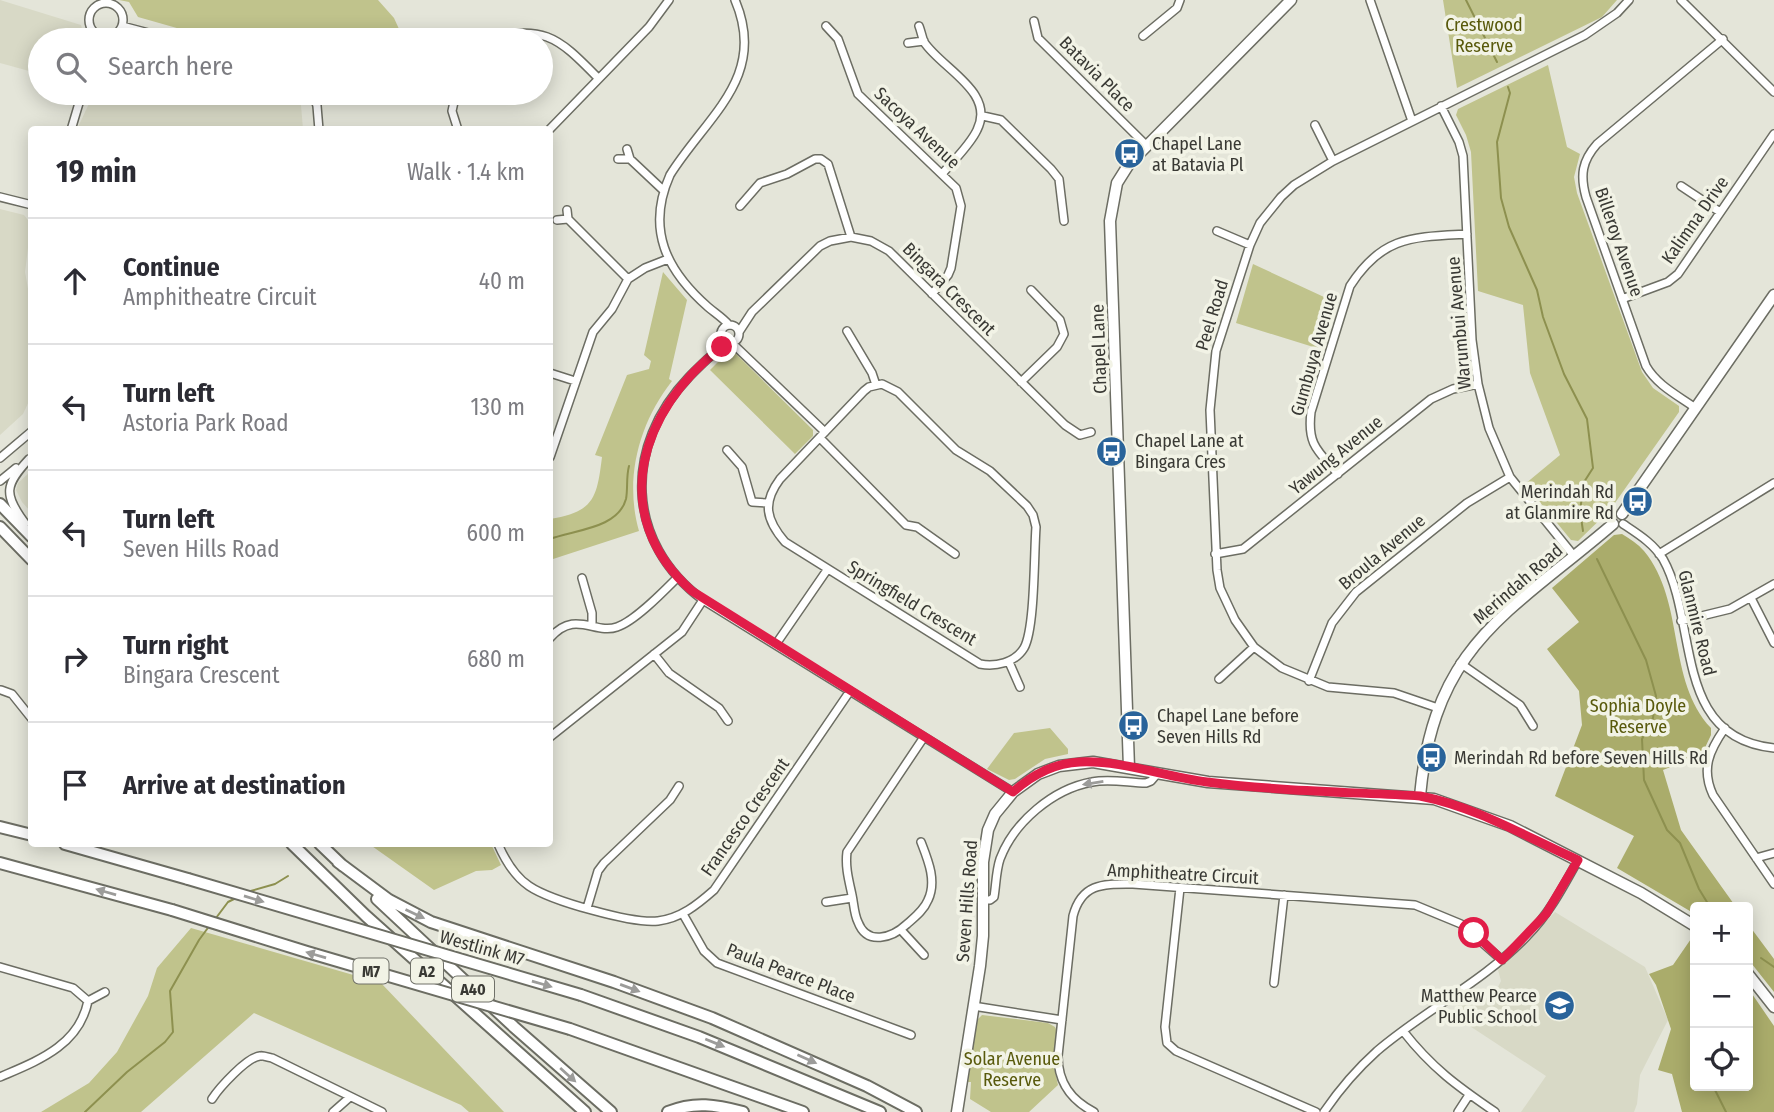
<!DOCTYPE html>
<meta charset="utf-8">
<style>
:root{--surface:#fff;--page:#f2f2f3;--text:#2b2b33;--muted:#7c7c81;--line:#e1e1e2}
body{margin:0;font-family:"Fira Sans Condensed",sans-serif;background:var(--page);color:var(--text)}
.controls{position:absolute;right:21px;bottom:21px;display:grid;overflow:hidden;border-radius:7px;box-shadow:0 4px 18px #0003}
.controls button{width:63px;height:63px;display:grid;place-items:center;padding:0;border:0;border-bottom:2px solid var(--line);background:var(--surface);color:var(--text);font:35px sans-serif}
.stop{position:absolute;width:21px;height:21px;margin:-16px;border:5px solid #e11d48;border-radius:50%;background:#fff}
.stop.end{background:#e11d48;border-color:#fff;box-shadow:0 2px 7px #0008}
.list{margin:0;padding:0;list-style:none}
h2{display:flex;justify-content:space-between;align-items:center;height:91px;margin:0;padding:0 28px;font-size:30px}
h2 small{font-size:23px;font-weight:400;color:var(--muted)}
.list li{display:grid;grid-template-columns:46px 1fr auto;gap:21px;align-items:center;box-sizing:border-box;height:126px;padding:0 28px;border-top:2px solid var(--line)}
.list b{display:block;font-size:26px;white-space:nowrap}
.list p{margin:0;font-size:23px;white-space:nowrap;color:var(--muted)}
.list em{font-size:23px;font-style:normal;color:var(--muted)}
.icon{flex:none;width:38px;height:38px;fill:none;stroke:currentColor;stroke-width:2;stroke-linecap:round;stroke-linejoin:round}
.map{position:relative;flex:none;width:1774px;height:1112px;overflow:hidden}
.search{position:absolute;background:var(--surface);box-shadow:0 4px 18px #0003;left:28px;top:28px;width:525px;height:77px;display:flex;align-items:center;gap:18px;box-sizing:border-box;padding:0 24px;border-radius:38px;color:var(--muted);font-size:26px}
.panel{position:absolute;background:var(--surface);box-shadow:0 4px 18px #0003;left:28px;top:126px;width:525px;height:721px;border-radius:7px}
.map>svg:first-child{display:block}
.built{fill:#d8d9c6}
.green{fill:#c0c38c}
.forest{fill:#aaac6b}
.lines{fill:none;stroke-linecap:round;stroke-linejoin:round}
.stream{stroke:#8d904f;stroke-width:2}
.minor-casing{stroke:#6c6d63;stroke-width:10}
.major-casing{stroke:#6c6d63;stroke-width:13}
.highway-casing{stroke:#6c6d63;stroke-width:14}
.minor{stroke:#fff;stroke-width:7}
.major{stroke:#fff;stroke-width:10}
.highway{stroke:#fff;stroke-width:10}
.highway-bridge-casing{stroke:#6c6d63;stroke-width:14;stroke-linecap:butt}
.highway-bridge{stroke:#fff;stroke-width:10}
.oneway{fill:#9c9c9a}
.route{stroke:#e11d48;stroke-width:9}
.labels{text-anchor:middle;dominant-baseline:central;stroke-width:7;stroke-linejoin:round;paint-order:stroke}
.shield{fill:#f2f3e6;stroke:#707169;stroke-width:2}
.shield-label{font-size:16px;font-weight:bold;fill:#393934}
.park-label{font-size:18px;fill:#58590b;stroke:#f2f3e6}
.street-label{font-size:18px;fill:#393934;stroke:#f2f3e6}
.poi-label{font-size:18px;fill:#393934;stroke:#f2f3e6;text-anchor:start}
</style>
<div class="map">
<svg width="1774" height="1112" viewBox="0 0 1774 1112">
<rect width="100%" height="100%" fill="#e4e5d9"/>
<!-- built -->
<path class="built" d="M0,0l81,25 4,15h-45v34l-40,-11z
M94,93h206l3,36 -217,1 -8,-3z
M0,209l24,6 7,9 -6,48 7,39 -1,86 -8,17 -23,21z
M31,471v41l-9,-10 -6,-12 2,-7z
M1555,912l90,55 23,53 -28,55 -3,29 -3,8h-113l25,-36 -96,-63 17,-16 11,2 15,-2 8,-16 -3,-11z"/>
<!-- green -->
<path class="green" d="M119,0h259l16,18 10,22h-185l-81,-23 -9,-15z
M1443,0h174l-15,17 -145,71z
M1548,65l19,82 13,7 -6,23 3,16 65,179 11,16 26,18v6l-69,98 -32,31 -7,-1 -46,-56 35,-29 -30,-82 -7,-68 -45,-14 -7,-139 -5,-17 -10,-20 2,-6z
M1253,264l84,39 -14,47 -87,-27z
M663,272l24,28 -18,79 3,2c-33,42 -48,98 -33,150l-89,29v-41c44,-7 47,-21 52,-62l-7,-2 32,-80 22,-6 2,-8 -7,-6z
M734,352l79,78v6l-18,18 -85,-84 17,-17z
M1050,728l18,21v5l-23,5 -30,20 -6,1 -22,-11 27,-36z
M369,844h122l10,21 -9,5 -16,1 -42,19z
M191,928l190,55 123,129h-35l-8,-7 -207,-92 -113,99h-100l48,-29 28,-31 31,-56 9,-28z
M982,1015l66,8 7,4 2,4 -3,36 4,18 -29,27h-38l-21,-13 1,-17h-3l8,-61z"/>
<!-- forest -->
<path class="forest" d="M1622,534c8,5 16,10 22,17 42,51 22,129 67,177v7l-9,19 -39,16 18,60 55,77h-41v7l-78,-46 17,-32 -79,-40 27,-71 -3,-34 -32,-42 32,-27 -27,-34 62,-53z
M1748,924l26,35v33l-26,-33z
M1693,936l2,2v148h53v-98l26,38v86h-92l-10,-38 -14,-4 13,-41 -15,-44 -7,-11 24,-9z"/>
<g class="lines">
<!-- stream -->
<path class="stream" d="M1466,0l31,62
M1508,87l2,6 -13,49 4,56 8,29 28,63 6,27 21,57 23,45 6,49 -9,14 -4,29 3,20
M550,539c23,-9 68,-10 76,-40 2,-10 0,-22 3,-33
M1597,559l49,101 10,36 -3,22 -11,21 2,41 23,50 13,13 19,46 11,18
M247,892l28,-8 13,-8
M216,918l12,-16 8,-4
M1748,950l3,2
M1761,958l13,9
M1713,1086l13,26
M85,1112l42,-40 38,-30 8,-10 -3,-41 29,-51 11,-15"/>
<defs>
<path id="minor" d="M1370,0l42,121
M1681,0l93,92
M89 20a17 17 0 1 1 34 0a17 17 0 1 1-34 0Z
M1034,21l4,17 108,107
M122,26l53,14
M826,26l12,13 20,55 98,94 5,18 -10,62 -3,7 -16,19
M919,26c2,5 3,11 5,16 18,27 72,50 53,88 -7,15 -23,30 -34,43
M1143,36l34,-28 3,-8
M480,40c64,-15 75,-6 118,38
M908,43l16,-2
M313,93l4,13 2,24
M456,93l-4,18 6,19
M1441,106l18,36 4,14 9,184 6,44 11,44 21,49 64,79
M983,116l18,4 50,49 8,10 5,42
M1315,125l18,36
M71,130l11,-37
M549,130l100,-103 20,-27
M618,159h12l-3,-10
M630,159l33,31
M1681,186l39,26
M0,197l32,8
M740,206l20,-23 27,-9 28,-15h6l7,5 23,73
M568,219l60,60
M557,220l11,-1 -1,-9
M1217,231l33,14
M1622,299l46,-17 10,-8 96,-140
M721 334a9 9 0 1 1 18 0a9 9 0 1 1-18 0Z
M729,325c-6,-7 -14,-12 -21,-18 -42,-37 -62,-78 -38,-132 37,-59 98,-98 65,-175
M847,331l25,42 4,12
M739,332l13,-20 68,-66 10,-5 21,-4 20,4 18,10 176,174 15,10 11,-3
M730,343c-17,9 -28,21 -41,34 -66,69 -64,165 14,223l310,192
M732,343l93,89
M550,373l25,8
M1021,382l36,-35 7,-13 -4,-14 -29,-30
M882,384l16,8 58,58 34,21 37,35 6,9 3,12c-2,26 -1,102 -12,121 -9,15 -29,19 -44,16l-195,-122c-19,-22 -23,-39 -5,-63l84,-88 5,-4z
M1694,407c-17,-12 -37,-22 -48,-41l-60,-169c-6,-22 -4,-36 11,-53l126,-105
M820,438l86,87 11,2 38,27
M727,450l15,17 10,35 15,1
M550,457l43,-125 19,-23 16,-30 17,-11 23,-9
M0,458l32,-27
M1338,474c-20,-23 -31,-29 -27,-62l39,-126c32,-50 62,-49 117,-52
M0,481l16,-13
M25,523c-22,-29 -20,-38 4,-64
M1623,524c15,10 30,19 40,35 36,64 9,179 111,189
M1215,554l28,-5 188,-150 22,-10 25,-5
M1659,554l115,-71
M582,578l10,35v12
M1751,598l23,45
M1681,621l49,-12 44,-25
M550,638c25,-29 45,-3 67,-11 18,-6 46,-35 60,-49
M776,644l51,-74
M654,654l15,19 50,35 9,13
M1009,662l11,25
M1460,663l60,42 13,21
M1219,679l35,-32
M1309,681l23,-58 24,-31 111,-89 43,-26
M1,690l11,4 20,25
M1438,708l-44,-15 -66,-6 -46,-19 -28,-21 -19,-27 -15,-32 -3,-18 -7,-160 6,-59 34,-106 10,-22 21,-26 13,-12 39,-24 252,-126 32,-22 12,-13
M1725,728c-16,23 -24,41 -12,67l61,89
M550,737l132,-105 21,-32
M921,842c7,18 16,39 7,58 -4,10 -13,17 -21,24 -15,14 -40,22 -49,-2 -4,-8 -4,-18 -6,-27 -3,-14 -7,-28 -5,-43l77,-115
M498,844c7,16 16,32 31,42 22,15 104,38 129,35 23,-3 39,-16 56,-31l136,-199
M1756,858l18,-5
M1180,888l-15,139 2,16 9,8 140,61
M984,900h6l4,-3c2,-12 2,-26 6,-38 14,-37 53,-70 92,-77 18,-4 37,1 54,1l5,-2 6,-7
M826,902l26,-4
M587,908l11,-37 6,-8 66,-63 9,-14
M683,914l21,37 13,12 194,72
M901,930l23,25
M0,967l73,21 15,13
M1274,983l10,-88
M88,1001l17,-9
M973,1006l89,14
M1403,1031c29,37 54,55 92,81
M0,1077c37,-16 79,-31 88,-76
M212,1099c7,-11 35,-42 48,-43 1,-1 11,2 12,2l110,54
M333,1112l17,-15
M1094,1112c-23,-12 -36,-29 -36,-56l15,-140c9,-34 32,-32 60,-32l282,21 46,19 41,36
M1324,1112c15,-22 33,-43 53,-61 48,-41 106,-69 150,-115 22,-22 36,-49 51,-76
M1458,1112l11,-17"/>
<path id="major" d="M1622,514l152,-219
M1129,768l-19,-547 7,-38 12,-19 162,-164
M1420,796c14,-152 88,-182 193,-272
M1748,974l26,33
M957,1112l23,-146 3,-30v-74l5,-32 7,-16 18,-22 25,-18 21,-8 34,-4 115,20 226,17 76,27 131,67 54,33"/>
<path id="highway" d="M0,504l32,33
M0,527l32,33
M0,827l32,8
M65,844l123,35
M292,844l74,72 219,196
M320,844l23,22
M338,862l51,38 42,22 183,60 98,36 155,68 49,26
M0,863l172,47
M377,899l137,128 97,85
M581,995l118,42 181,75
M570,1029l233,83
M668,1112c27,-11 48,-7 75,0"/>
</defs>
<!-- minor casing -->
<use href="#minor" class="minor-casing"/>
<!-- major casing -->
<use href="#major" class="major-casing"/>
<!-- highway casing -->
<use href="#highway" class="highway-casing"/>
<!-- minor -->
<use href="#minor" class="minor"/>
<!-- major -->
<use href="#major" class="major"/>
<!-- highway -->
<use href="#highway" class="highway"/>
<defs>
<path id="highway-bridge" d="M188,879l393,116
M172,910l135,42 263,77"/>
</defs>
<!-- highway-bridge casing -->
<use href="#highway-bridge" class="highway-bridge-casing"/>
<!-- highway-bridge -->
<use href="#highway-bridge" class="highway-bridge"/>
</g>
<!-- one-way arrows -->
<defs><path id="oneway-solid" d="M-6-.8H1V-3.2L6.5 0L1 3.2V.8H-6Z" transform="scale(1.75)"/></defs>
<g class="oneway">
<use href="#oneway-solid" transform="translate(1093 783) rotate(171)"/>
<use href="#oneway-solid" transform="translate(106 892) rotate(-164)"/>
<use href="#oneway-solid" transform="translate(254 899) rotate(17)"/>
<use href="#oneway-solid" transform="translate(415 914) rotate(25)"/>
<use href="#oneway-solid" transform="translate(316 955) rotate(-164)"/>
<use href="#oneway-solid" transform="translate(542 984) rotate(16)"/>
<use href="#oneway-solid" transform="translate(630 988) rotate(20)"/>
<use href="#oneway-solid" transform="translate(715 1043) rotate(22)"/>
<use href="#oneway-solid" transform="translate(807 1059) rotate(24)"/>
<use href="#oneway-solid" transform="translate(568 1075) rotate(42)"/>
</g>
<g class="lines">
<!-- route -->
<path class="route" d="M722,347c-82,62 -116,168 -30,244l321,201c19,-17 41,-29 67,-30 42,-2 85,15 127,20 70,9 143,10 213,14 57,11 106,41 158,64l-32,54 -44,46 -28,-27"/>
</g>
<!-- icons -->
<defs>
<symbol id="bus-disc" viewBox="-11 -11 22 22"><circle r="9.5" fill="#29639a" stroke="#f2f3e6"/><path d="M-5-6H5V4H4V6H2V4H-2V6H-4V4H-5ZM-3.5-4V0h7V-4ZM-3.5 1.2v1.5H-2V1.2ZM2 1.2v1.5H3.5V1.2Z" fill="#fff"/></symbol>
<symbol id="school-disc" viewBox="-11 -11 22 22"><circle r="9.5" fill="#29639a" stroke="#f2f3e6"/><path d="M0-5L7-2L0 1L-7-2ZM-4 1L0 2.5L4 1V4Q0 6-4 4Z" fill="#fff"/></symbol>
</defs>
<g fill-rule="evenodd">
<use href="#bus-disc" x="1112" y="136" width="35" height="35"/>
<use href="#bus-disc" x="1094" y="434" width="35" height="35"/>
<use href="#bus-disc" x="1620" y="484" width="35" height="35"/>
<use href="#bus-disc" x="1116" y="708" width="35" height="35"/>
<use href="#bus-disc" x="1414" y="740" width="35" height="35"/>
<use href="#school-disc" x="1542" y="988" width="35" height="35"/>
</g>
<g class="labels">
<!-- shield labels -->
<g class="shield">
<rect x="353.5" y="958.5" width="35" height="25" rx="5"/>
<rect x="411" y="958.5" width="32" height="25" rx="5"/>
<rect x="452" y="976.5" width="42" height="25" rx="5"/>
</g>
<g class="shield-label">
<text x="371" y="971">M7</text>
<text x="427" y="971">A2</text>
<text x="473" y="989">A40</text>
</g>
<!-- park labels -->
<g class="park-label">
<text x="1484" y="25">Crestwood<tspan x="1484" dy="21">Reserve</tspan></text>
<text x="1638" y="706">Sophia Doyle<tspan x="1638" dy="21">Reserve</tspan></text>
<text x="1012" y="1059">Solar Avenue<tspan x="1012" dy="21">Reserve</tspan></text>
</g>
<!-- street labels -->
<g class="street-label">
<text transform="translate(1097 74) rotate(45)">Batavia Place</text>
<text transform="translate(917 128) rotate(43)">Sacoya Avenue</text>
<text transform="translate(1695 220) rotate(-55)">Kalimna Drive</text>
<text transform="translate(1619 242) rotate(71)">Billeroy Avenue</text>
<text transform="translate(949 289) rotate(45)">Bingara Crescent</text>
<text transform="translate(1212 315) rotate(-73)">Peel Road</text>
<text transform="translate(1459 323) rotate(-95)">Warumbui Avenue</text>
<text transform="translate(1099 349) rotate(-92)">Chapel Lane</text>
<text transform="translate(1314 354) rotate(-74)">Gumbuya Avenue</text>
<text transform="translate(1336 455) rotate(-39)">Yawung Avenue</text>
<text transform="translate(1382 552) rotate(-40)">Broula Avenue</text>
<text transform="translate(1518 584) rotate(-41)">Merindah Road</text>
<text transform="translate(912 603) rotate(31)">Springfield Crescent</text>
<text transform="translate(1697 623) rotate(76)">Glanmire Road</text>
<text transform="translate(745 817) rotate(-55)">Francesco Crescent</text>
<text transform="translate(1183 874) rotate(3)">Amphitheatre Circuit</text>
<text transform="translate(967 901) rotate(-86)">Seven Hills Road</text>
<text transform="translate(482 948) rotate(16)">Westlink M7</text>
<text transform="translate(791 973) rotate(21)">Paula Pearce Place</text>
</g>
<!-- poi labels -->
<g class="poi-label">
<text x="1152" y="144">Chapel Lane<tspan x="1152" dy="21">at Batavia Pl</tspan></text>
<text x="1135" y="441">Chapel Lane at<tspan x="1135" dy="21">Bingara Cres</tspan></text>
<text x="1614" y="492" text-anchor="end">Merindah Rd<tspan x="1614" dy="21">at Glanmire Rd</tspan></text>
<text x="1157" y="716">Chapel Lane before<tspan x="1157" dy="21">Seven Hills Rd</tspan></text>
<text x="1454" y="758">Merindah Rd before Seven Hills Rd</text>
<text x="1537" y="996" text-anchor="end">Matthew Pearce<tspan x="1537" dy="21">Public School</tspan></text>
</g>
</g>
</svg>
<div class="controls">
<button>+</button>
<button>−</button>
<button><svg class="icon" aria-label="locate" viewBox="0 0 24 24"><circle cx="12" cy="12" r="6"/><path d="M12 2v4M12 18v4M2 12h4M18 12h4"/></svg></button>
</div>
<div class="stop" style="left:1474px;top:933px"></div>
<div class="stop end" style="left:722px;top:347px"></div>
<div class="search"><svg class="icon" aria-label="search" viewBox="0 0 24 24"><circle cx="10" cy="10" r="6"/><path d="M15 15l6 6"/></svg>Search here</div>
<section class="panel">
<h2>19 min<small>Walk · 1.4 km</small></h2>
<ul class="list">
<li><svg class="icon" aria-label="ahead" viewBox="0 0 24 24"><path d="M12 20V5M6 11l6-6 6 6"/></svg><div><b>Continue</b><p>Amphitheatre Circuit</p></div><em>40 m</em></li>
<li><svg class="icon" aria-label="left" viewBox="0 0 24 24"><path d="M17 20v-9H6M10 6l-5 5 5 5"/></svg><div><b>Turn left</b><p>Astoria Park Road</p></div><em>130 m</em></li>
<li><svg class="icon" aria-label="left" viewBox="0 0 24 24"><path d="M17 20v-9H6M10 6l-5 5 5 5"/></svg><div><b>Turn left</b><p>Seven Hills Road</p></div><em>600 m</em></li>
<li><svg class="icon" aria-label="right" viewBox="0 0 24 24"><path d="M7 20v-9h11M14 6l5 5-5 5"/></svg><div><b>Turn right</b><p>Bingara Crescent</p></div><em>680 m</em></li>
<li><svg class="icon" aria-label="arrive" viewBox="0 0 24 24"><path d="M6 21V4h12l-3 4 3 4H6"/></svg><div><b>Arrive at destination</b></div></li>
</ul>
</section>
</div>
